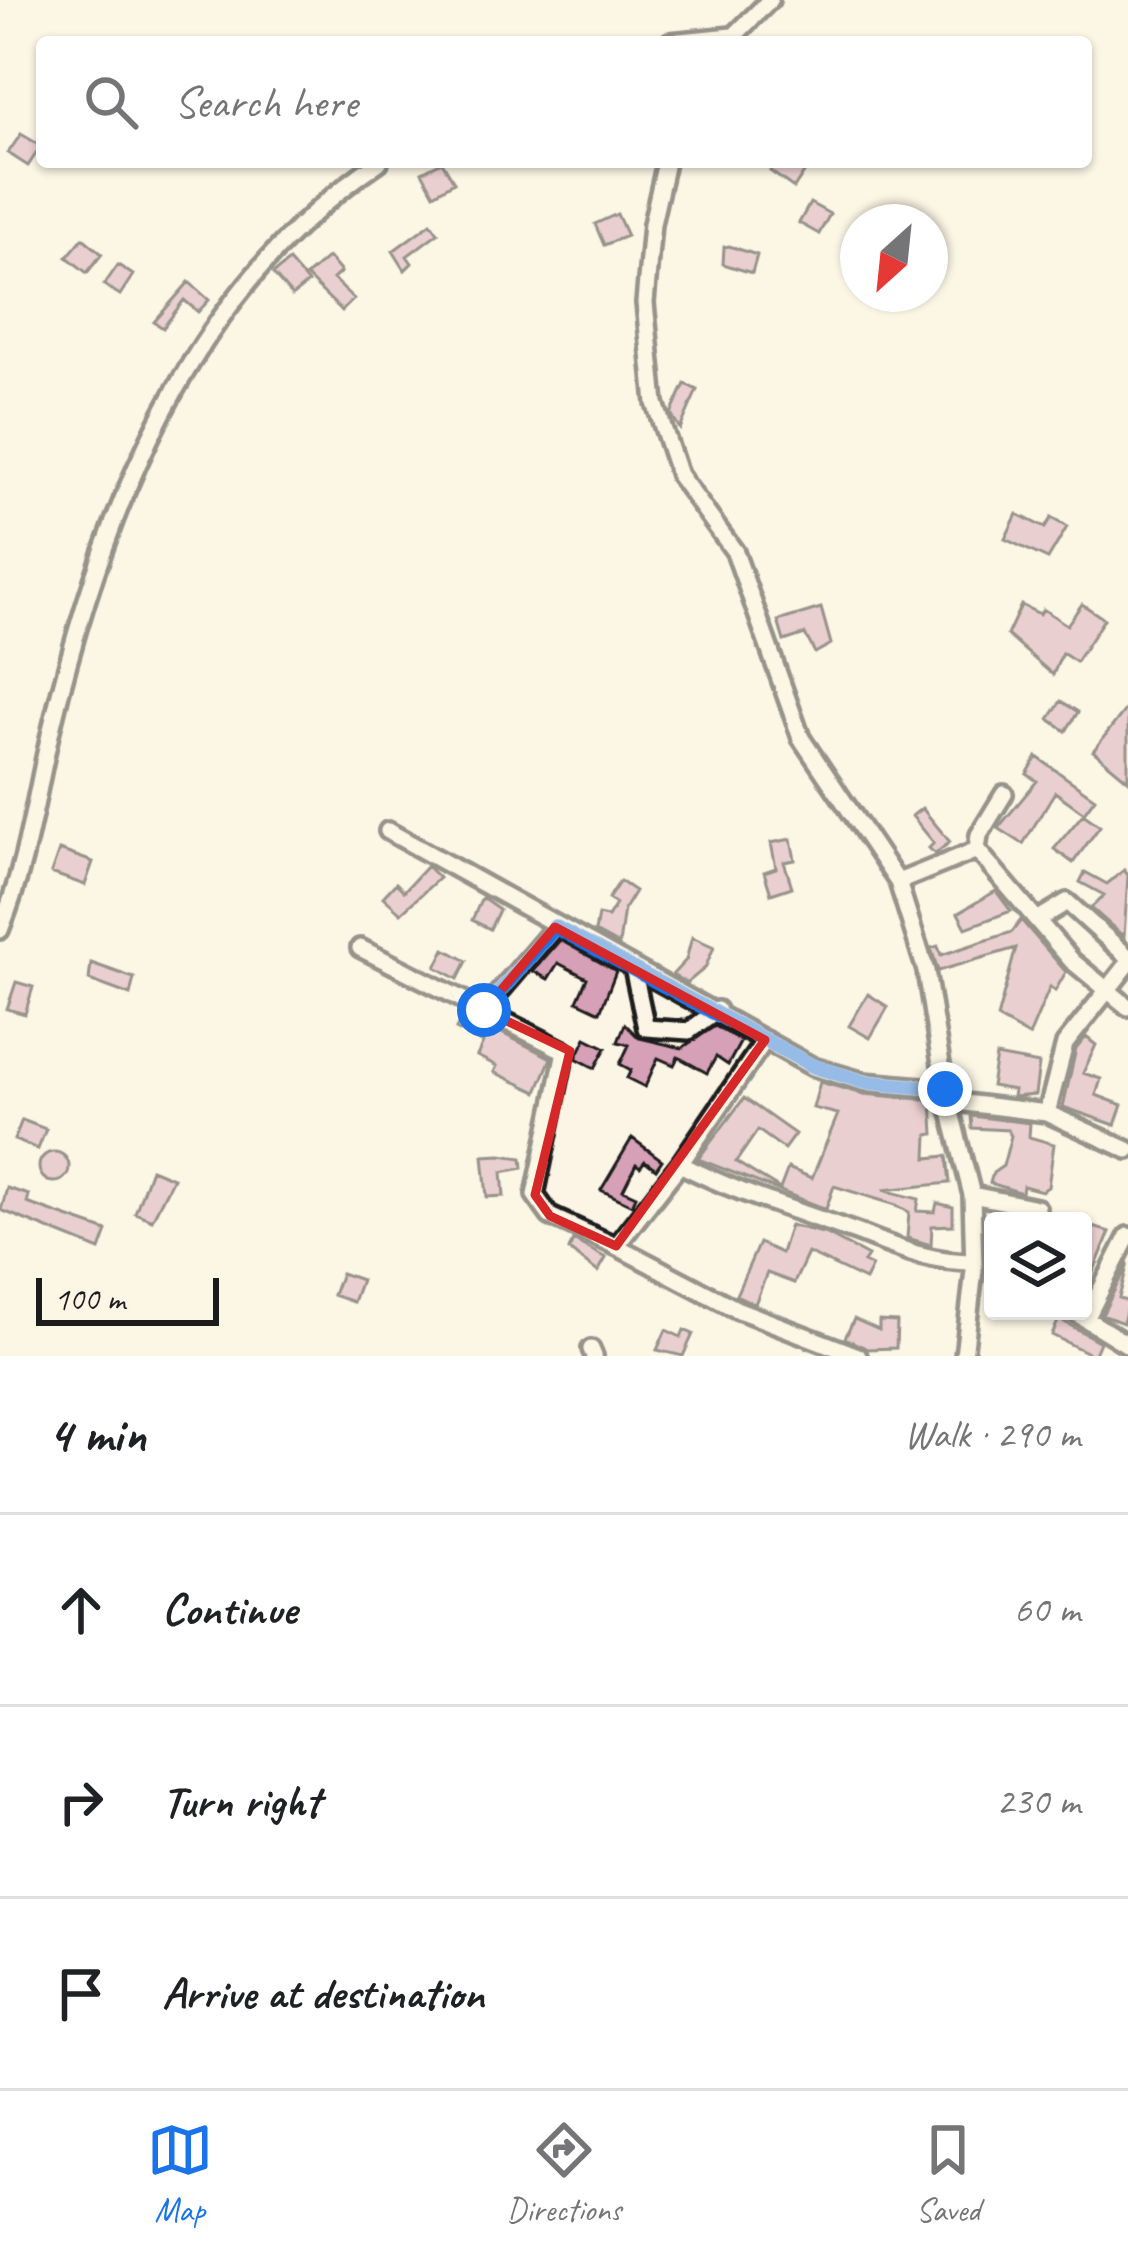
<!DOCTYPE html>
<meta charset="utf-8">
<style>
:root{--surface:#fff;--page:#f6f6f6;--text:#202124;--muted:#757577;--line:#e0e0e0;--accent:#1a73e8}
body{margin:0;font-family:Caveat,sans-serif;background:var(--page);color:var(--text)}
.controls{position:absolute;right:36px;bottom:36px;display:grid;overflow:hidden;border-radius:12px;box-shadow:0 3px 9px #0004}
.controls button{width:108px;height:108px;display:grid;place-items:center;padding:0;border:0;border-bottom:3px solid var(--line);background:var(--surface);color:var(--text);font:60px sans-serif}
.compass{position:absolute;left:840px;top:204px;width:108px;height:108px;border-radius:50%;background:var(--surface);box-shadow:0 3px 9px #0004;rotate:207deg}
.scale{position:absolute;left:36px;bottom:30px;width:183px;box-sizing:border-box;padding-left:12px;border:6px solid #1c1c1c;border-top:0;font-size:33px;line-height:42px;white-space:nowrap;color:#1c1c1c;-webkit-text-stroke:9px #fcf5e5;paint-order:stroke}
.stop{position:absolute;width:36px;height:36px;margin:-27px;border:9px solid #1a73e8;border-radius:50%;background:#fff}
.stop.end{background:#1a73e8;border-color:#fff;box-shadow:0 3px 12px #0008}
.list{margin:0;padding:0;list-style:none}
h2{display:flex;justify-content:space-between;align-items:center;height:156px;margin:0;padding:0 48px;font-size:51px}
h2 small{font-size:39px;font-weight:400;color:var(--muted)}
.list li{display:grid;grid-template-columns:78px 1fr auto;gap:36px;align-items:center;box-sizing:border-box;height:192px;padding:0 48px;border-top:3px solid var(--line)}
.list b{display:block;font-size:45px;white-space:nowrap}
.list em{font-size:39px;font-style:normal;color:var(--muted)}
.icon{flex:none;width:66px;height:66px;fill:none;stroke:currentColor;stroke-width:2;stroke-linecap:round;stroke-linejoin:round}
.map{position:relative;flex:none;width:1128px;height:1356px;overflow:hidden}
.search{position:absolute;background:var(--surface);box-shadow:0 3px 9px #0004;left:36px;right:36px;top:36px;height:132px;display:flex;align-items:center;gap:30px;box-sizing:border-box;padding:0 42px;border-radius:12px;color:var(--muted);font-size:45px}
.sheet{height:732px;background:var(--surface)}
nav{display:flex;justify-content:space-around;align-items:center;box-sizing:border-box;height:168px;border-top:3px solid var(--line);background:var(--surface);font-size:33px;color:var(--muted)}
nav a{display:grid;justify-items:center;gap:6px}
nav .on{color:var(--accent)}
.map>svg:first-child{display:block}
.building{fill:#d6a0b7;stroke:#1c1c1c;stroke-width:3}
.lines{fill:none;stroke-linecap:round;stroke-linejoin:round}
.minor-casing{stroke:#1c1c1c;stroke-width:24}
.minor{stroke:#fcf5e5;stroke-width:15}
.route{stroke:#1a73e8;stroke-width:15}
.marked{fill:none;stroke:#d62828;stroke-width:9;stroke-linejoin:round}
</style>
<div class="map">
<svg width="1128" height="1356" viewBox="0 0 1128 1356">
<rect width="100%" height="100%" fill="#fcf5e5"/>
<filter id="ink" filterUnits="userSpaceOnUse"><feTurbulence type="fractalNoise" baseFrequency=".00833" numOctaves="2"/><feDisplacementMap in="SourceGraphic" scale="24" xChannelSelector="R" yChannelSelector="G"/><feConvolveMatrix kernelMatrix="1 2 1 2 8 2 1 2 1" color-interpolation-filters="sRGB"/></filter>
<g filter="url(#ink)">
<!-- building -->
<path class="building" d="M21,134l20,12 -13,20 -20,-13z
M442,162l12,20 -20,12 -12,-22z
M776,162h17l12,9 -11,17 -24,-17z
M810,203l20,11 -11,20 -20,-11z
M617,214l10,22 -23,9 -9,-21z
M431,223l7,10 -31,23 5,7 -7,7 -12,-19z
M83,238l19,16 -15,19 -20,-16z
M729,246l28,9 -5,18 -29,-9 1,-17z
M328,257l13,15 -8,7 21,20 -12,12 -36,-35z
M289,261l19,22 -16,13 -19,-22z
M118,265l15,10 -13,20 -16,-10z
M189,282l20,18 -11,12 -14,-12 -21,28 -9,-6z
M685,384l12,6 -17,39 -9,-15z
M1017,514l28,14 6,-10 16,9 -19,32 -43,-20z
M1082,604l22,15 -28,43 -14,-9 -9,22 -46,-40 14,-30 19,9 3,-5 24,16z
M821,608l10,36 -16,9 -10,-19 -21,7 -6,-20z
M1061,701l17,11 -12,19 -17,-12z
M1128,706v74l-35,-29z
M1037,757l58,41 -11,15 -29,-21 -32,52 -25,-16 39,-47 -10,-7z
M922,808l28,34 -15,12 -6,-6 5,-5 -22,-27z
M1083,814l17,12 -27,37 -19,-14z
M791,839l4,21 -11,2 8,25 -21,7 -7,-22 12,-4 -5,-25z
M59,850l34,12 -8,23 -34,-12z
M427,866l12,12 -38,35 -18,-16 13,-14 8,8z
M1124,870l4,5 -4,62 -33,-29 13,-13 -24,-13 5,-10 22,12z
M620,881l15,10 -11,18 -5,36 -24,-13 3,-17 10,2 8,-13 -8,-5z
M996,891l15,20 -45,17 -8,-15z
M482,898l17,12 -9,19 -18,-9z
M1021,920l45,52 -11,19 -5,-4 -21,49 -32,-18 19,-70 -78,23 -7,-23 7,-2 3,9 71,-23z
M692,937l22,10 -9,21 -18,15 -15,-8 14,-15z
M560,940l56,31 -16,41 -23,-11 10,-23 -29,-15 -10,16 -15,-8z
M445,949l22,12 -9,18 -22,-12z
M91,963l43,15 -4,17 -41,-15z
M16,982l17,5 -8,27 -18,-5z
M868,994l20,13 -18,31 -21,-12z
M464,1014l87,44 -14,34 -43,-20 3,-6 -20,-10 6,-13 -27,-14z
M625,1024l14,14 43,10 33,-22 26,15 -13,24 -12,-8 -9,16 -29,-16 -4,8 -16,-7 -13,29 -18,-9 4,-8 -11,-6 9,-19 -11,-3z
M1086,1037l10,8 -13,28 18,6 -5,16 26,10 -7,20 -52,-18 13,-58z
M586,1038l20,10 -11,20 -19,-10z
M996,1056l43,8 -4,31 -22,2 1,-7 -23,-4z
M820,1082l43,12 69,6 2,34 -6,1 -1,23 20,-2 3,27 -67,7 36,9 -2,12 18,1 2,-9 16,4v18l-21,1 -1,19 -24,-7 2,-26 -13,-7 -62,-19 -8,23 -128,-50 46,-61 51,36 -11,15 -26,-19 -22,32 44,27 8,-21 24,10 26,-64 -25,-6z
M971,1116l59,7 -1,14 25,7 -6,43 -6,4 -19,-5 -1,7 -32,-10 3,-10 10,-7 8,-30 -3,-6 -36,-2z
M22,1120l24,9 -8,20 -24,-9z
M632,1138l30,22 -6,9 -11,-8 -5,6 -4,-3 -13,26 13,6 -4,9 -31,-15z
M39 1167a15 15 0 1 1 30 0a15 15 0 1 1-30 0Z
M501,1155l21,3 1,10 -21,4 2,24 -17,1 -4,-41z
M151,1169l22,9 -21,42 -17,-7z
M7,1188l22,7 -2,8 80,28 -7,19 -99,-40z
M790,1225l37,9 41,22 -4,6 8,4 -7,14 -57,-27 -14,30 -27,-10 -12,31 -19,-9 23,-52 22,10z
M1086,1225l24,7 -25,60 -2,-56z
M573,1240l33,18 -8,14 -29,-22z
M1128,1263l-9,35 9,4 -5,21 -21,-8z
M341,1273l20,7 -8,22 -20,-7z
M854,1319l25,11v-9l18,1 -1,26 -29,1 -22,-11z
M1059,1319l41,23 -6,14 -42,-21z
M666,1330l15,7 3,-7 9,4 -10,22 -26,-6z"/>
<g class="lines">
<defs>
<path id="minor" d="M730,40l40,-40
M670,42l62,-6
M666,162l-14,62 -7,79 10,100 24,72 56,77 66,186 97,144 28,89 19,118 27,106 2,75 -10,86
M1004,794l-25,41 -2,15 95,111 56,46
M388,831l425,236 51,15 81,7
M898,882l79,-32
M1039,919l28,-17 61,55
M0,930c27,-65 36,-136 52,-204 51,-214 136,-435 327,-564
M360,948l205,103 -30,144 15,21 66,30 64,-82c58,30 116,46 176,68 42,16 72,30 118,30
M1128,964l-63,80 -18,69 81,37
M634,972l12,56 43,3 28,-21
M484,1010l71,-83
M948,1101l99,12
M680,1164l85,-124
M972,1195l65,13
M616,1246l120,63 122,47
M1073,1311l55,34
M1087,1317l41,-81
M591,1349l3,7"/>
</defs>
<!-- minor casing -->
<use href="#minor" class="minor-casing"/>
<!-- minor -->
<use href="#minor" class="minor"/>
</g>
</g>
<g class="lines" filter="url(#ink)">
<!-- route -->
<path class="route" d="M484,1010l71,-83 258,139 51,16 81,7"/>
</g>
<!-- marked area -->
<path d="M0 0H1128V1356H0ZM555,927l210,113 -149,206 -66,-30 -15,-21 35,-144 -86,-41z" fill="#fcf5e5" fill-opacity=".55" fill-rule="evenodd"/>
<path class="marked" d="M555,927l210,113 -149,206 -66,-30 -15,-21 35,-144 -86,-41z"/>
</svg>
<div class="controls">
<button><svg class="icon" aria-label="layers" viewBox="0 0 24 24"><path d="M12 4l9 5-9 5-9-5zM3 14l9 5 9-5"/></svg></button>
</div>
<svg class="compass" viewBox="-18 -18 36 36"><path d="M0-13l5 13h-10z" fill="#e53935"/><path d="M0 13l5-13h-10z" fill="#757577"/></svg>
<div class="scale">100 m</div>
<div class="stop" style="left:484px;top:1010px"></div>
<div class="stop end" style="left:945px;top:1089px"></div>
<div class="search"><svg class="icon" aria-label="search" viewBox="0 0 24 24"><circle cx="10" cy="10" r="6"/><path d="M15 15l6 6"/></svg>Search here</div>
</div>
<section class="sheet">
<h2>4 min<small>Walk · 290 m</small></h2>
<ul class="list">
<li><svg class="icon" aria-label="ahead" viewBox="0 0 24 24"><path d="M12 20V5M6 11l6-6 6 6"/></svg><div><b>Continue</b></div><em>60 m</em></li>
<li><svg class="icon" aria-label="right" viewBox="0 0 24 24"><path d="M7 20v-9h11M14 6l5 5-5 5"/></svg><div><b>Turn right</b></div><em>230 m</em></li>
<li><svg class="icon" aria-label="arrive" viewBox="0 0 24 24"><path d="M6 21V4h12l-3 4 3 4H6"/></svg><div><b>Arrive at destination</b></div></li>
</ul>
</section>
<nav>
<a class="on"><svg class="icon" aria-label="map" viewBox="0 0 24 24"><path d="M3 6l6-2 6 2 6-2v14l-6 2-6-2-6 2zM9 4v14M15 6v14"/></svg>Map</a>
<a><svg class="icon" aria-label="directions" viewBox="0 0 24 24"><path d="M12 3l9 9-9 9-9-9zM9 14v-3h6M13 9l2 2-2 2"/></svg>Directions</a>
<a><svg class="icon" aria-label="saved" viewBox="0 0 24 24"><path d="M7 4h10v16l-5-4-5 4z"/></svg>Saved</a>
</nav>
